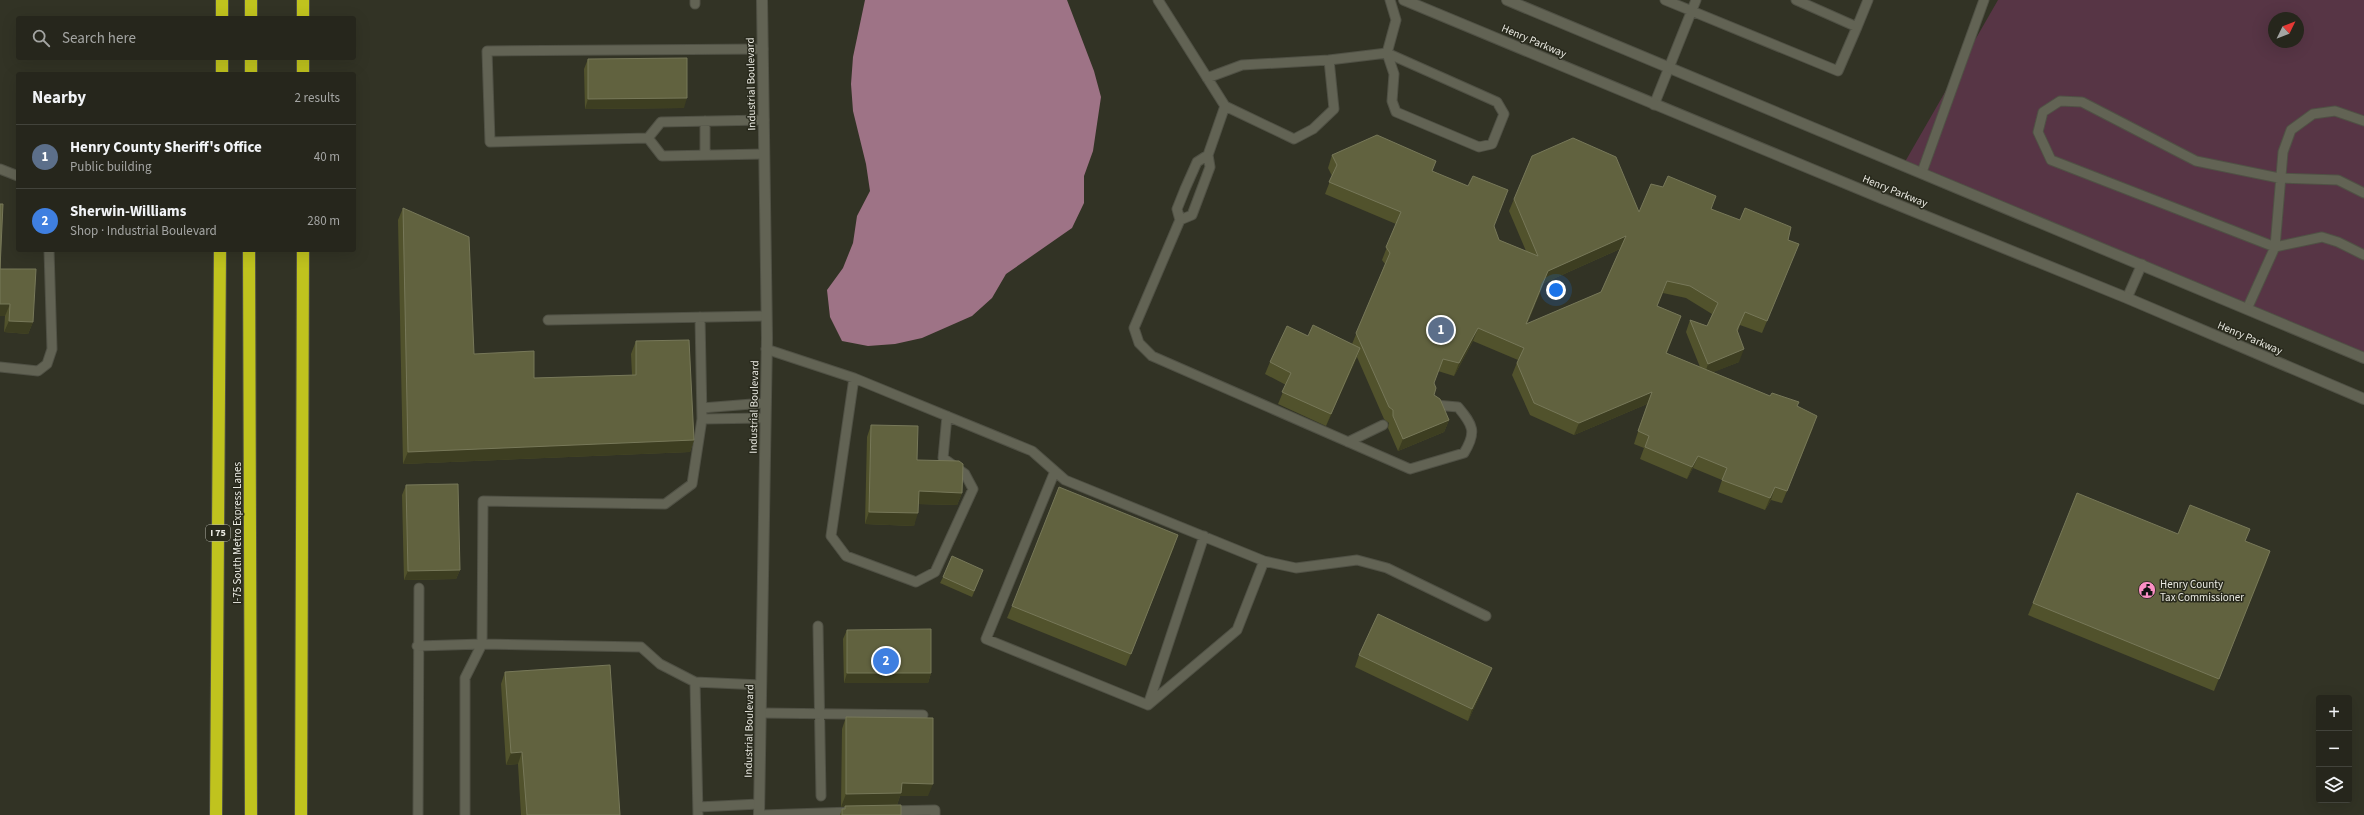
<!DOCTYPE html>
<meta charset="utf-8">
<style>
:root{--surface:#26261c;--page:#2e2e25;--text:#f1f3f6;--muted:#a4a5a3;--line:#42433b;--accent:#d93025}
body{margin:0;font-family:"Source Sans 3",sans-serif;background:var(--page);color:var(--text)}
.controls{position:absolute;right:12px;bottom:12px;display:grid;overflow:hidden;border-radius:4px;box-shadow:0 4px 16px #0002}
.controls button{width:36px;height:36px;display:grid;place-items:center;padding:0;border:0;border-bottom:1px solid var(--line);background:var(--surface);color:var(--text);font:20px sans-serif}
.compass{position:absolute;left:2268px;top:12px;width:36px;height:36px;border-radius:50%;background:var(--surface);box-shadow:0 4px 16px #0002;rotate:47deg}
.you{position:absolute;left:1556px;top:290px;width:14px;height:14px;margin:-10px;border:3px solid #fff;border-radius:50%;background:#1a73e8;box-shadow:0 0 0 6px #1a73e833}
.badge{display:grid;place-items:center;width:26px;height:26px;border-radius:50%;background:var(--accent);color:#fff;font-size:13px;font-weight:700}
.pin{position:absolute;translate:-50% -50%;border:2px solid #fff;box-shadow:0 1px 4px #0006}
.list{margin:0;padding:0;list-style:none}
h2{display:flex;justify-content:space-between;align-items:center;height:52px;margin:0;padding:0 16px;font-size:17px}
h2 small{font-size:13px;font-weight:400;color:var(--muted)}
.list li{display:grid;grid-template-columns:26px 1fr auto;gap:12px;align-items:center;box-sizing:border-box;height:64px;padding:0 16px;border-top:1px solid var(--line)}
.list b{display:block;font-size:15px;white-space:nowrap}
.list p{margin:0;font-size:13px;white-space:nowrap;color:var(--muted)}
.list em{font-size:13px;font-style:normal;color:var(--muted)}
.icon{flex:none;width:22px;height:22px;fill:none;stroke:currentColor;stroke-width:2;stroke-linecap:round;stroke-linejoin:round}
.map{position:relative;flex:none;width:2364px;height:815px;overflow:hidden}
.search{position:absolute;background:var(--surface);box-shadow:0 4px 16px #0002;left:16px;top:16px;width:340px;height:44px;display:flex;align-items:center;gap:10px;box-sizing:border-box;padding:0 14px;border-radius:4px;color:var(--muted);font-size:15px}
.panel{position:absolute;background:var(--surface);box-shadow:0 4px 16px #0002;left:16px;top:72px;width:340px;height:180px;border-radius:4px}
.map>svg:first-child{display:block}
.green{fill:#573545;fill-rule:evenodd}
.water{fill:#9e7386}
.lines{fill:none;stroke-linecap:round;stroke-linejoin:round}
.lane-casing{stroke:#505145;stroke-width:11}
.secondary-casing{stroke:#505145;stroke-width:12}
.highway-casing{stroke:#505145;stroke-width:14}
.lane{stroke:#626354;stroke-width:9}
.secondary{stroke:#626354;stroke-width:10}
.highway{stroke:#c0c31e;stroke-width:12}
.wall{fill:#51522c;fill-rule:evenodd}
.shaded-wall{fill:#3d3e21}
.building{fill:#61623f;stroke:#777859;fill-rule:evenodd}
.labels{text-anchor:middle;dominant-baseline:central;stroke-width:3;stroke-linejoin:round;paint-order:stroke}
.shield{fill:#28291c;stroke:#b0b1a7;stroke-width:1}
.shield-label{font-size:10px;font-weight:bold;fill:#ebebe3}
.street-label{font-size:11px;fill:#ebebe3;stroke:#28291c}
.poi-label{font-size:11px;fill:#ebebe3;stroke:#28291c;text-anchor:start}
</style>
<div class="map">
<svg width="2364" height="815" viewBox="0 0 2364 815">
<rect width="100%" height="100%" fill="#323325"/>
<!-- green -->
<path class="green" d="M1998,0h366v364l-462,-197zM2274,18h24v24h-24z"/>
<!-- water -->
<path class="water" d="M865,0h202l27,71 7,26 -8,54 -9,25v27l-12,25 -66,46 -14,24 -20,18 -50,22 -27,6 -27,2 -26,-5 -12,-24 -3,-27 16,-22 10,-25 4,-27 13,-25 -4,-27 -13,-53 -2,-27 2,-27z"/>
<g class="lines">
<defs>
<path id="lane" d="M695,0v4
M1158,0l67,106 69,33 19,-10 21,-20 -5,-49 58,-7 9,-33 -6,-20
M1665,0l173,71 19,-44 -61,-27
M1857,27l11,-27
M763,49l-276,2 3,91 158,-4 14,18 102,-2
M1387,53l110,49 7,12 -12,30 -13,3 -83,-35 -4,-11 2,-27z
M1207,78l35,-13 87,-5
M1654,105l42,-105
M705,121v34
M2364,121l-29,-10 -22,3 -22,16 -8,22 -8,95 47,-10 16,5 26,13
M648,138l13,-16 103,-2
M1208,155l-11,7 -12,27 -8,20 3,11 12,-5 18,-48 -2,-12 17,-49
M0,169l18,7
M1922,172l62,-172
M1180,220l-46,108 5,15 13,13 258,113 54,-16c13,-21 9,-28 -6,-46l-23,-2
M2127,298l15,-34
M2247,309l28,-62 -224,-87 -13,-28 5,-20 17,-11 22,1 114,59 83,17 59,2 26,13
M548,320l218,-4
M766,349l88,29 178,73 33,29 199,81 -27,69 -89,75 -162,-66 69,-168
M0,367l38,4 9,-7 5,-15 -3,-99
M854,378l-23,158 15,20 70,26 19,-10 38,-83 -8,-15 -22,-16 4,-42
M702,408l63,-5
M702,419l63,-1
M1348,442l35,-17
M1264,561l32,7 61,-8 30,8 99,48
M818,626l3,170
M417,646l65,-2 159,3 19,17 35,18 3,133
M695,682l66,3
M1148,705l56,-169
M761,713l162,2
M698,807l61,-3
M889,811l46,-1v5
M418,815l1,-227
M465,815v-137l17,-34 1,-143 182,3 27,-20 10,-65 -2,-102
M759,815l93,-3"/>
<path id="secondary" d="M1404,0l477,198 246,100 237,101
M1507,0l857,358
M759,815l8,-477 -5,-338"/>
<path id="highway" d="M222,18v-18
M251,18v-18
M303,18v-18
M222,74v-16
M251,74v-16
M303,74v-16
M249,250l2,565
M216,815l4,-565
M301,815l2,-565"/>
</defs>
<!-- lane casing -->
<use href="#lane" class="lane-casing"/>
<!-- secondary casing -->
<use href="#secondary" class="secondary-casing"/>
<!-- highway casing -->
<use href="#highway" class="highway-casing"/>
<!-- lane -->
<use href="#lane" class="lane"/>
<!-- secondary -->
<use href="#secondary" class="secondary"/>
<!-- highway -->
<use href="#highway" class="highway"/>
</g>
<!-- wall -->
<path class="wall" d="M588,59l96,49 -99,1 -1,-40z
M1332,155l104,6 -4,10 62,55 5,14 27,11 -17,-40 5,-12 125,13 72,-3 77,31 11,4 -5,12 -32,77 -22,-8 -2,6 1,31 -26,10 57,24 27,10 16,22 -31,75 -11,-3 -6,10 -47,-18 4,-12 -29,-12 -6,11 -47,-20 4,-11 -10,-4 13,-40 -73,31 -44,-20 -18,-40 6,-15 -45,-19 -19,35 -16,-5 -4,12v12l15,25 -5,12 -46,19 -10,-23 1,-5 -5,-4 -27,-62 -31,69 -48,-22 8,-19 -21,-11 5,-12 38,-26 44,8 33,-80 -3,-4 14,-36 -71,-30 7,-18 -4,-8zM1620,249l-19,43 -74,32 17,-41zM1663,293l23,5 26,16 -5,12 -17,-6 -4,12 14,35 -33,-14 14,-37 -24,-10z
M0,204v65l33,53 -5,12 -24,-2 1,-16h-5z
M403,208l71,146 60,24 98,-3 -1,-21 5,-13 58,99 -4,12 -287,12 -5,-244z
M871,425l46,35 45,33 -5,12 -39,-1 -4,22 -49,-2 2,-87z
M406,485l54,85 -4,9 -52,1 -2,-85z
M2178,534l67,7 25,10 -56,140 -186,-76 5,-12z
M1174,547l-48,119 -119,-48 5,-12z
M981,576l-9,21 -32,-14 3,-6z
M847,630l84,43 -3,10h-84l-1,-44z
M1359,655l128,25 -19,41 -113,-54z
M505,672l115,143h-99l-3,-51 -12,1 -5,-81z
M846,717l82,79h-28l-3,9 4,10h-61l2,-6h2l1,-2h-4l1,-78z"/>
<!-- shaded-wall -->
<path class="shaded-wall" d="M687,98l-3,10 -99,1 3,-10z
M1626,236l-4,12 -78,35 -23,53 5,-12 22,-53z
M1667,281l-4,12 -11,25 5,-12z
M0,304h10l-5,12h-5z
M9,321l24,1 -5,12 -24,-2z
M1478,328l-5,13 -19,35 5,-13z
M1360,348l-4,12 -30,66 5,-12z
M1744,349l-5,13 -35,14 4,-12z
M1652,392l-5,12 -73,31 5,-12z
M1817,416l-4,12 -31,75 5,-12z
M1449,420l-5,12 -46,19 5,-12z
M694,440l-4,12 -287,12 5,-12z
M1698,456l-5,12 -6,11 5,-12z
M1775,487l-4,13 -6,10 5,-12z
M919,491l43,2 -5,12 -43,-1z
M869,512l49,1 -4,13 -49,-2z
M1178,535l-4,12 -48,119 5,-12z
M2270,551l-4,13 -52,127 5,-12z
M460,570l-4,9 -52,1 4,-9z
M1492,668l-5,12 -19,41 4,-12z
M847,673h84l-3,10h-84z
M522,752l-4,12 -12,1 5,-12z
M902,783l31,1 -5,12h-28l-3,9 -56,2 5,-13z"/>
<!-- building -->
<path class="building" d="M687,58v40l-99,1v-40z
M1377,135l59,26 -4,10 36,15 5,-10 35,14 -14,36 5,14 39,16 -24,-57 18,-43 41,-18 43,19 23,55 12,-28 12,3 5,-11 48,20 -5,13 29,11 5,-12 46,19 -3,13 11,4 -32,77 -22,-9 -8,18 7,19 -36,15 -18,-44 17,6 11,-23 -28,-17 -23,-5 -10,25 24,10 -15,37 104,43 2,-3 27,9 -2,4 20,10 -30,75 -12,-4 -5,11 -48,-18 5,-12 -29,-12 -6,11 -47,-20 4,-11 -11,-5 14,-39 -73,31 -45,-20 -17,-40 7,-15 -46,-20 -19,35 -16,-4 -9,24 2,5 -2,7 6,4 9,21 -46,19 -10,-23v-6l-4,-3 -33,-74 34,-80 -4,-6 15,-35 -72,-30 8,-17 -5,-10zM1626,236l-25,56 -75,32 22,-53z
M0,204h3l-3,65h36l-3,53 -24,-1 1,-17h-10z
M403,208l66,29 5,117 60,-3v27l102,-3v-34l53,-1 5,100 -286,12z
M1313,325l47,23 -29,66 -49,-22 9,-19 -21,-11 17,-36 21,10z
M871,425l47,1 -1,34 42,1 4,3 -1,29 -43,-2 -1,22 -49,-1z
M458,484l2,86 -52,1 -2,-86z
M1059,487l119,48 -47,119 -119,-48z
M2077,493l101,41 12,-29 60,24 -5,12 25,10 -51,128 -186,-76z
M952,556l31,14 -9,21 -31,-14z
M1378,614l114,54 -20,41 -113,-54z
M931,629v44h-84v-43z
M610,665l10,150h-93l-5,-63 -11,1 -6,-81z
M846,717l87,1v66l-31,-1 -1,10 -55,1z
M901,805v10h-59v-6h3v-3z"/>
<!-- icons -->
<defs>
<symbol id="civic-disc" viewBox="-11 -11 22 22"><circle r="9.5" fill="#fb8fc4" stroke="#28291c"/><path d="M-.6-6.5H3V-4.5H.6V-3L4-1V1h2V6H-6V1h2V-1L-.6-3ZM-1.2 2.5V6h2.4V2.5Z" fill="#111"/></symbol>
</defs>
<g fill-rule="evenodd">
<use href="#civic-disc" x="2137" y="580" width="20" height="20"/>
</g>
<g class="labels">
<!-- shield labels -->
<rect class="shield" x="206" y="525" width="24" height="16" rx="3"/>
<g class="shield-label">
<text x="218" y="533">I 75</text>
</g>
<!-- street labels -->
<g class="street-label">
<text transform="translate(1534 41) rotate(23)">Henry Parkway</text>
<text transform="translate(751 84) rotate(-91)">Industrial Boulevard</text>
<text transform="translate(1895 191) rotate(22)">Henry Parkway</text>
<text transform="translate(2250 338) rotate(23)">Henry Parkway</text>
<text transform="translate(754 407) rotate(-89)">Industrial Boulevard</text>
<text transform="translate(237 533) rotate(-90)">I-75 South Metro Express Lanes</text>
<text transform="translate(749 731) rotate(-89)">Industrial Boulevard</text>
</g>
<!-- poi labels -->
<g class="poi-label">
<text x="2160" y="584">Henry County<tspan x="2160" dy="13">Tax Commissioner</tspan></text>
</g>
</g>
</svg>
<div class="controls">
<button>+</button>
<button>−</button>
<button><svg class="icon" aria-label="layers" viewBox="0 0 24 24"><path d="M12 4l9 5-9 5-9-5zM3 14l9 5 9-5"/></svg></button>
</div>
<svg class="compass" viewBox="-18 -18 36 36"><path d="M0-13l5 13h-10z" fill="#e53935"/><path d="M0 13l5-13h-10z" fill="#a4a5a3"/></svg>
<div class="you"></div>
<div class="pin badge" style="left:1441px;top:330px;background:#5c6f8a">1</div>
<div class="pin badge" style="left:886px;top:661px;background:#3f7fe0">2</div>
<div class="search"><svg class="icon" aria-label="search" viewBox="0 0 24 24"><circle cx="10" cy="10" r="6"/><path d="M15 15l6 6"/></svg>Search here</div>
<section class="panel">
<h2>Nearby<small>2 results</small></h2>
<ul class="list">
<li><span class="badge" style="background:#5c6f8a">1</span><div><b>Henry County Sheriff's Office</b><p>Public building</p></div><em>40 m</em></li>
<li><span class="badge" style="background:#3f7fe0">2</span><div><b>Sherwin-Williams</b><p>Shop · Industrial Boulevard</p></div><em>280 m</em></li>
</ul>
</section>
</div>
